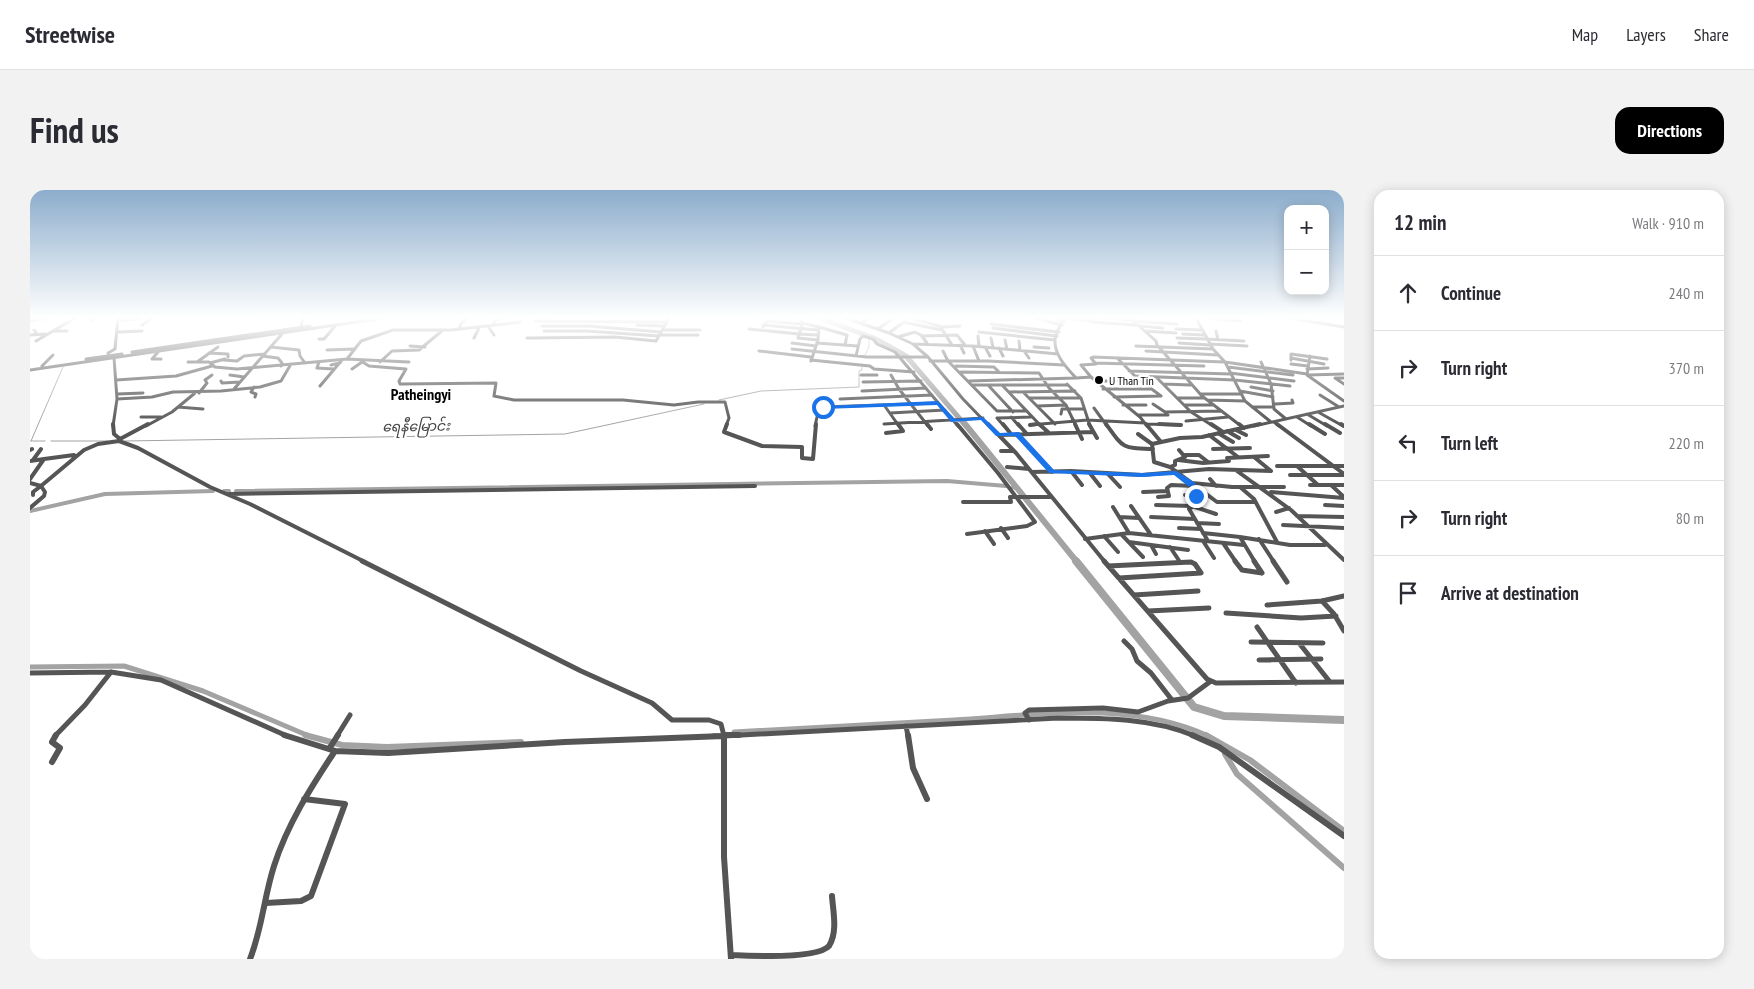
<!DOCTYPE html>
<meta charset="utf-8">
<style>
:root{--surface:#fff;--page:#f2f2f3;--text:#2b2b33;--muted:#7c7c81;--line:#e1e1e2;--accent:#000}
body{margin:0;font-family:"PT Sans Narrow","Noto Sans Myanmar",sans-serif;background:var(--page);color:var(--text)}
.controls{position:absolute;right:15px;top:15px;display:grid;overflow:hidden;border-radius:10px;box-shadow:0 2px 12px #0003}
.controls button{width:45px;height:45px;display:grid;place-items:center;padding:0;border:0;border-bottom:1px solid var(--line);background:var(--surface);color:var(--text);font:25px sans-serif}
.stop{position:absolute;width:15px;height:15px;margin:-11px;border:4px solid #1a73e8;border-radius:50%;background:#fff}
.stop.end{background:#1a73e8;border-color:#fff;box-shadow:0 1px 5px #0008}
.list{margin:0;padding:0;list-style:none}
h2{display:flex;justify-content:space-between;align-items:center;height:65px;margin:0;padding:0 20px;font-size:21px}
h2 small{font-size:16px;font-weight:400;color:var(--muted)}
.list li{display:grid;grid-template-columns:32px 1fr auto;gap:15px;align-items:center;box-sizing:border-box;height:75px;padding:0 20px;border-top:1px solid var(--line)}
.list b{display:block;font-size:19px;white-space:nowrap}
.list em{font-size:16px;font-style:normal;color:var(--muted)}
.icon{flex:none;width:28px;height:28px;fill:none;stroke:currentColor;stroke-width:2;stroke-linecap:round;stroke-linejoin:round}
.map{position:relative;flex:none;width:1314px;height:769px;overflow:hidden;border-radius:15px}
header{display:flex;align-items:center;gap:30px;box-sizing:border-box;height:70px;padding:0 25px;background:var(--surface);border-bottom:1px solid var(--line)}
header strong{font-size:24px}
nav{display:flex;gap:28px;margin-inline-start:auto;font-size:18px}
.intro{display:flex;align-items:center;justify-content:space-between;box-sizing:border-box;height:120px;padding:0 30px}
h1{margin:0;font-size:35px}
.button{padding:12px 22px;border-radius:15px;background:var(--accent);color:#fff;font-size:18px;font-weight:700}
main{display:flex;gap:30px;padding:0 30px}
aside{flex:1;background:var(--surface);border-radius:15px;box-shadow:0 2px 12px #0003}
.map>svg:first-child{display:block}
.lines{fill:none;stroke-linecap:round;stroke-linejoin:round}
.stream{stroke:#a3a3a3;stroke-width:1}
.canal-far2{stroke:#a3a3a3;stroke-width:4}
.canal-far1{stroke:#a3a3a3;stroke-width:5}
.canal{stroke:#a3a3a3;stroke-width:6}
.river-far2{stroke:#a3a3a3;stroke-width:5}
.river-far1{stroke:#a3a3a3;stroke-width:6}
.river{stroke:#a3a3a3;stroke-width:8}
.minor-far3{stroke:#555;stroke-width:3}
.minor-far2{stroke:#555;stroke-width:4}
.minor-far1{stroke:#555;stroke-width:5}
.minor{stroke:#555;stroke-width:6}
.route{fill:#1a73e8}
.poi-dot{fill:#000;stroke:#fff;stroke-width:2}
.labels{text-anchor:middle;dominant-baseline:central;stroke-width:5;stroke-linejoin:round;paint-order:stroke}
.far-poi-label{font-size:12px;fill:#000;stroke:#fff;text-anchor:start}
.far-water-label{font-size:14px;font-style:italic;fill:#444;stroke:#fff}
.far-district-label{font-size:16px;font-weight:bold;fill:#000;stroke:#fff}
</style>
<header>
<strong>Streetwise</strong>
<nav><a>Map</a><a>Layers</a><a>Share</a></nav>
</header>
<div class="intro"><h1>Find us</h1><a class="button">Directions</a></div>
<main>
<div class="map">
<svg width="1314" height="769" viewBox="0 0 1314 769">
<rect width="100%" height="100%" fill="#fff"/>
<g class="lines">
<!-- stream -->
<path class="stream" d="M835,165l4,-8v-7
M689,210l42,-9 98,-4v-16l3,-1v-3
M1,251l32,-74
M1,251h14
M21,251h57
M95,251l440,-7 139,-30"/>
<!-- canal-far2 -->
<path class="canal-far2" d="M983,297l4,1
M194,301h5
M206,301l711,-10 59,5
M0,321l75,-17 108,-3"/>
<!-- canal-far1 -->
<path class="canal-far1" d="M0,477l94,-1 79,25 106,45
M704,542c73,-4 146,-8 220,-12 83,-5 176,-20 254,16"/>
<!-- canal -->
<path class="canal" d="M275,545l37,10 45,2 134,-5
M1176,545l44,25 94,71
M1195,564l12,20 107,94"/>
<!-- river-far2 -->
<path class="river-far2" d="M790,128l56,21 30,17 60,70"/>
<!-- river-far1 -->
<path class="river-far1" d="M935,234l112,138"/>
<!-- river -->
<path class="river" d="M1046,371l118,146 30,9 120,4"/>
<!-- minor-far3 -->
<path class="minor-far3" d="M816,128l43,15 24,11 15,13 35,42 26,27
M880,128l30,8 12,19
M1006,128l26,7
M1025,128l9,3
M1034,128c-3,6 -9,16 -9,22 -1,15 12,28 21,38l15,-1 49,40 7,9
M1039,128l22,3
M1061,128l2,4 43,3
M1071,128l31,2
M1100,128l26,23 1,4 45,51 39,30
M1166,128l17,31 12,13 20,39 26,21
M1180,128l31,3
M1260,128l54,9
M61,130l3,-2
M88,130l22,-1
M0,131l19,-3
M505,131l132,1
M1104,131l43,3
M873,132l39,8
M773,133l16,4 -1,13 -7,21
M831,133l8,-5
M961,134l68,8
M112,135l10,-7
M463,135l2,-5 6,-2
M607,135l27,1
M733,135l55,5
M458,136l6,9
M512,136h47l72,6
M1110,136l23,2
M271,137l2,-9
M733,137l4,-6 36,3
M789,137l28,8 -2,10
M911,137l19,-1
M963,138l64,8
M430,139v-4l6,-7
M719,139l50,5 4,-11 -4,-5
M848,139l15,-11
M1146,139l26,1
M4,140l2,2 -1,3
M632,140h38
M23,141h14
M514,141h43l72,5
M1115,141l31,2
M1186,141l2,9
M88,142l24,-1
M949,142l76,8
M859,143l16,-12
M1153,144l22,1
M0,145l15,-1
M630,145h38
M788,145l-19,-1 -1,4 20,2
M892,146l35,-1 8,10
M948,146l1,10
M868,147l17,-5 6,3 6,8
M444,148l5,-10
M497,148l88,-1 41,4 13,-23
M961,148l2,9
M1147,148l30,1
M289,149h5l12,-14
M1177,149l37,2
M975,150l2,9
M6,151l39,-23
M989,151l1,9
M762,153l24,3
M787,153l41,3
M1149,153l31,2
M883,154l60,2 85,8
M1180,154l37,2
M930,155l4,8
M380,156l15,1
M943,156l6,15
M1106,156l77,3
M241,157l28,3 1,6 5,7
M955,157l5,9
M1004,157l15,1
M969,158l4,8
M762,159l75,8h61
M297,160l27,-1
M729,161l52,6
M913,161l5,10 49,50h30
M994,161l5,7
M1116,161l72,4
M102,162l178,-26
M128,162l-6,7h9
M78,163l7,-4 3,-31
M179,163l19,1v3
M232,166l16,2 4,5 -1,3
M826,166l4,-17 3,-3 10,3 4,5 18,8 63,74
M1280,166l-3,19 37,26
M1087,168l18,18 100,4 55,6
M1261,168l33,6
M56,169l36,-5
M193,170l14,1 7,-5 21,-2
M781,170l59,6 4,3 40,3
M1261,170v-6l36,5
M331,171l8,5 37,3 -7,12 1,3 96,-1 -2,13 20,4h109l51,5 24,-3h27l4,16 -3,8
M900,171h58l76,4
M158,172h21l6,5 22,2 110,-10
M167,172l21,-15
M289,172l-2,6 17,1
M350,172l12,-11 27,-1 24,-20
M379,172l-62,-3 14,-18 32,-11h58l69,-8
M1231,172l10,22 3,25 12,10
M180,173l15,-4
M1065,173l109,3
M1261,174l17,2
M301,175l9,-2
M12,176l11,-11
M926,176l38,1 5,5
M1198,177l65,8
M322,179l10,-7
M1277,179l21,-1
M0,180l353,-52
M1099,181l102,3
M931,182l78,1 10,15 17,17 10,21
M1200,183l64,8
M200,185l14,2
M831,185h16
M861,185l8,14 29,37
M1278,185l35,-1
M1061,187l-10,-12 15,-1 -5,-6 2,-1 132,5 82,12
M1127,188l34,34 22,14
M1314,188h-9l9,6
M86,190l60,-4 36,-10
M191,191l1,2 18,-1
M939,191l106,-3
M1065,191h46l20,15 -47,1
M833,192l58,-1
M1037,194l14,14 9,28
M1133,194l28,1
M943,195h95
M958,195l25,27
M972,195l39,41
M290,196l22,-26
M224,197l-3,5 5,2 -1,3
M1221,197l22,4
M204,199l48,-55
M1073,199h49
M832,201l64,-3
M1210,201l33,6
M979,202l66,-1
M993,202l32,32
M169,203l8,-10 -2,-3 7,-5
M87,204l26,-1
M1170,204h41
M1290,205l19,12
M1000,208h51
M1147,208h27
M87,209l35,-2 21,-5 48,-1 39,-4 21,-6 10,-17
M810,209l92,-4
M1177,210l38,1
M1123,214l12,8 56,-1
M1245,214l18,-1 -1,-3
M854,215l15,21
M1093,215h23
M1154,215h28
M1007,216l29,-1
M148,217l25,2
M1222,217h22
M1064,218l13,18
M1288,222l25,14
M860,223l55,-3
M1031,224l1,-5h22
M1277,224l20,12
M1108,225h30
M111,227h20
M981,227l8,9
M1267,227l14,9
M1156,231l42,-4
M1244,232l5,4
M854,234l99,-6
M1116,234l35,1
M1000,235l57,-5 58,3
M83,236l4,-27 -3,-41
M116,236l26,-14 23,-19
M785,236l2,-9 6,-10 115,-4
M974,236l-7,-8 34,-1
M1224,236l90,-20"/>
<!-- minor-far2 -->
<path class="minor-far2" d="M83,234l1,10 6,5 -1,2 19,7 72,39 40,17 115,58
M697,234l-3,8 38,14 40,1v11l11,1 3,-35
M897,234l4,5
M927,234l41,49 37,49 -8,4 -60,8
M958,234l28,29 89,109
M973,234l8,10
M988,234l8,9
M1009,234l9,8
M1045,234l7,15
M1059,234l8,14
M1076,234c18,25 16,24 47,25
M1116,234l15,18
M1129,234l22,1
M1181,234l12,8
M1209,234l5,4
M1230,234l-58,13 -22,1 -28,6 2,18 16,5 22,16 40,4h52
M1247,234l67,50
M1279,234l16,10
M1295,234l15,9
M1311,234l3,2
M1000,235l7,-1
M1206,240l10,5
M1197,241l12,7
M856,243l17,-2 -5,-7
M1188,243l15,9
M987,244l35,38
M1108,244l14,10
M969,245l94,-3
M1179,245l29,22
M90,249l28,-15
M1183,259l37,-1
M0,260l2,-1
M971,261h13
M1155,265h14l9,7
M1224,267l17,14
M1197,268l41,-2
M3,270l8,-11
M1148,270l25,3 26,-2
M0,271l14,-2
M1247,276h67
M1267,276l21,19
M977,277l22,2
M1140,277l5,-2v-4l10,-4 -6,-7
M1041,281l11,14
M1207,281l54,39 53,50
M1002,282l39,-1 71,4 67,-6 62,2
M1059,282l11,14
M1077,283l13,14
M1260,285h54
M0,289l14,-20 30,-4
M1180,289l6,7
M0,293l11,3
M1163,294l24,18h38
M1280,295h34
M1301,295l13,12
M1210,297l14,12 23,43
M1113,302l25,-1
M1241,302l73,6
M199,304l526,-8
M3,305v-3l8,-6
M1155,305l14,1
M1167,306l1,7 -9,6 19,32
M1128,307l11,-1 -2,-8 4,-3 23,1
M933,312h48l-1,-5h41
M1126,315l36,1 24,8
M1295,315l19,1
M1101,316l20,29
M1083,317l16,26
M0,318l14,-12 1,-4 -4,-6 43,-36 14,-6 21,-3
M1246,322l13,-4
M1267,326l47,1
M1089,327l20,1
M1121,327l44,2
M1167,333l22,1
M1253,335l61,3
M971,338l7,10
M1149,338l22,1
M955,341l9,13
M1173,343l37,4
M1091,344l22,23
M1074,346l14,16
M1055,349l44,-6 115,12
M1229,349l15,23
M1173,351l11,17
M1099,352l59,8
M1193,353l13,19
M1121,355l5,9
M1140,357l10,15
M1225,372l-15,-25 50,8h35"/>
<!-- minor-far1 -->
<path class="minor-far1" d="M332,371l219,110 71,32 20,17h37l12,4 3,12 334,-18c46,0 94,0 137,18
M1074,371l103,118 9,4 128,-1
M1205,371l7,9 20,3
M1224,371l8,12
M1243,371l14,21
M1078,376l83,-4 4,2 6,9 -82,5
M1104,405l64,-4
M1292,411l12,13 10,17
M1237,415l55,-4 22,-5
M1118,421l61,-3
M1196,423l75,5 35,-2
M1227,437l39,56
M1094,451l8,8 5,12 14,12 21,27
M1221,452l72,1
M1269,453l31,39
M1229,470l62,-1
M0,483l81,-1 50,8 126,56
M999,530l-4,-7 4,-3 74,-2 35,4 30,-11 20,-3 23,-17
M876,536l2,10
M25,546l30,-31 26,-33
M307,546l13,-21
M683,546h11"/>
<!-- minor -->
<path class="minor" d="M254,545l51,16 53,2 177,-11 159,-6v121l7,102
M694,545h15
M878,545l5,33 14,31
M1162,545l27,12 125,89
M299,559l9,-14
M22,572l8,-14 -8,-6 4,-7
M236,713l35,-2 10,-5 34,-92 -41,-5
M701,765c20,1 86,4 98,-9 9,-14 4,-35 3,-50
M220,769c12,-30 14,-62 24,-93 13,-41 37,-79 61,-115"/>
</g>
<!-- sky -->
<linearGradient id="sky" x2="0" y2="1"><stop stop-color="#8cadcc"/><stop offset="0.54" stop-color="#fff"/><stop offset="1" stop-color="#fff" stop-opacity="0"/></linearGradient>
<rect width="1314" height="236" fill="url(#sky)"/>
<!-- route -->
<path class="route" d="M908,211l17,18 28,-2 17,16 19,-1 35,38 88,3 34,-2 18,11 12,13 -12,3v-4h4l-24,-19 -32,2 -93,-4 -34,-37h-19l-15,-16 -30,2 -14,-17 -114,4 -3,-2 3,-1z"/>
<!-- markers -->
<circle class="poi-dot" cx="1069" cy="190" r="5"/>
<g class="labels">
<!-- far-poi labels -->
<g class="far-poi-label">
<text x="1079" y="190">U Than Tin</text>
</g>
<!-- far-water labels -->
<g class="far-water-label">
<text transform="translate(386 236) rotate(-1)">ရေနီမြောင်း</text>
</g>
<!-- far-district labels -->
<g class="far-district-label">
<text x="391" y="204">Patheingyi</text>
</g>
</g>
</svg>
<div class="controls">
<button>+</button>
<button>−</button>
</div>
<div class="stop" style="left:793px;top:217px"></div>
<div class="stop end" style="left:1166px;top:306px"></div>
</div>
<aside>
<h2>12 min<small>Walk · 910 m</small></h2>
<ul class="list">
<li><svg class="icon" aria-label="ahead" viewBox="0 0 24 24"><path d="M12 20V5M6 11l6-6 6 6"/></svg><div><b>Continue</b></div><em>240 m</em></li>
<li><svg class="icon" aria-label="right" viewBox="0 0 24 24"><path d="M7 20v-9h11M14 6l5 5-5 5"/></svg><div><b>Turn right</b></div><em>370 m</em></li>
<li><svg class="icon" aria-label="left" viewBox="0 0 24 24"><path d="M17 20v-9H6M10 6l-5 5 5 5"/></svg><div><b>Turn left</b></div><em>220 m</em></li>
<li><svg class="icon" aria-label="right" viewBox="0 0 24 24"><path d="M7 20v-9h11M14 6l5 5-5 5"/></svg><div><b>Turn right</b></div><em>80 m</em></li>
<li><svg class="icon" aria-label="arrive" viewBox="0 0 24 24"><path d="M6 21V4h12l-3 4 3 4H6"/></svg><div><b>Arrive at destination</b></div></li>
</ul>
</aside>
</main>
